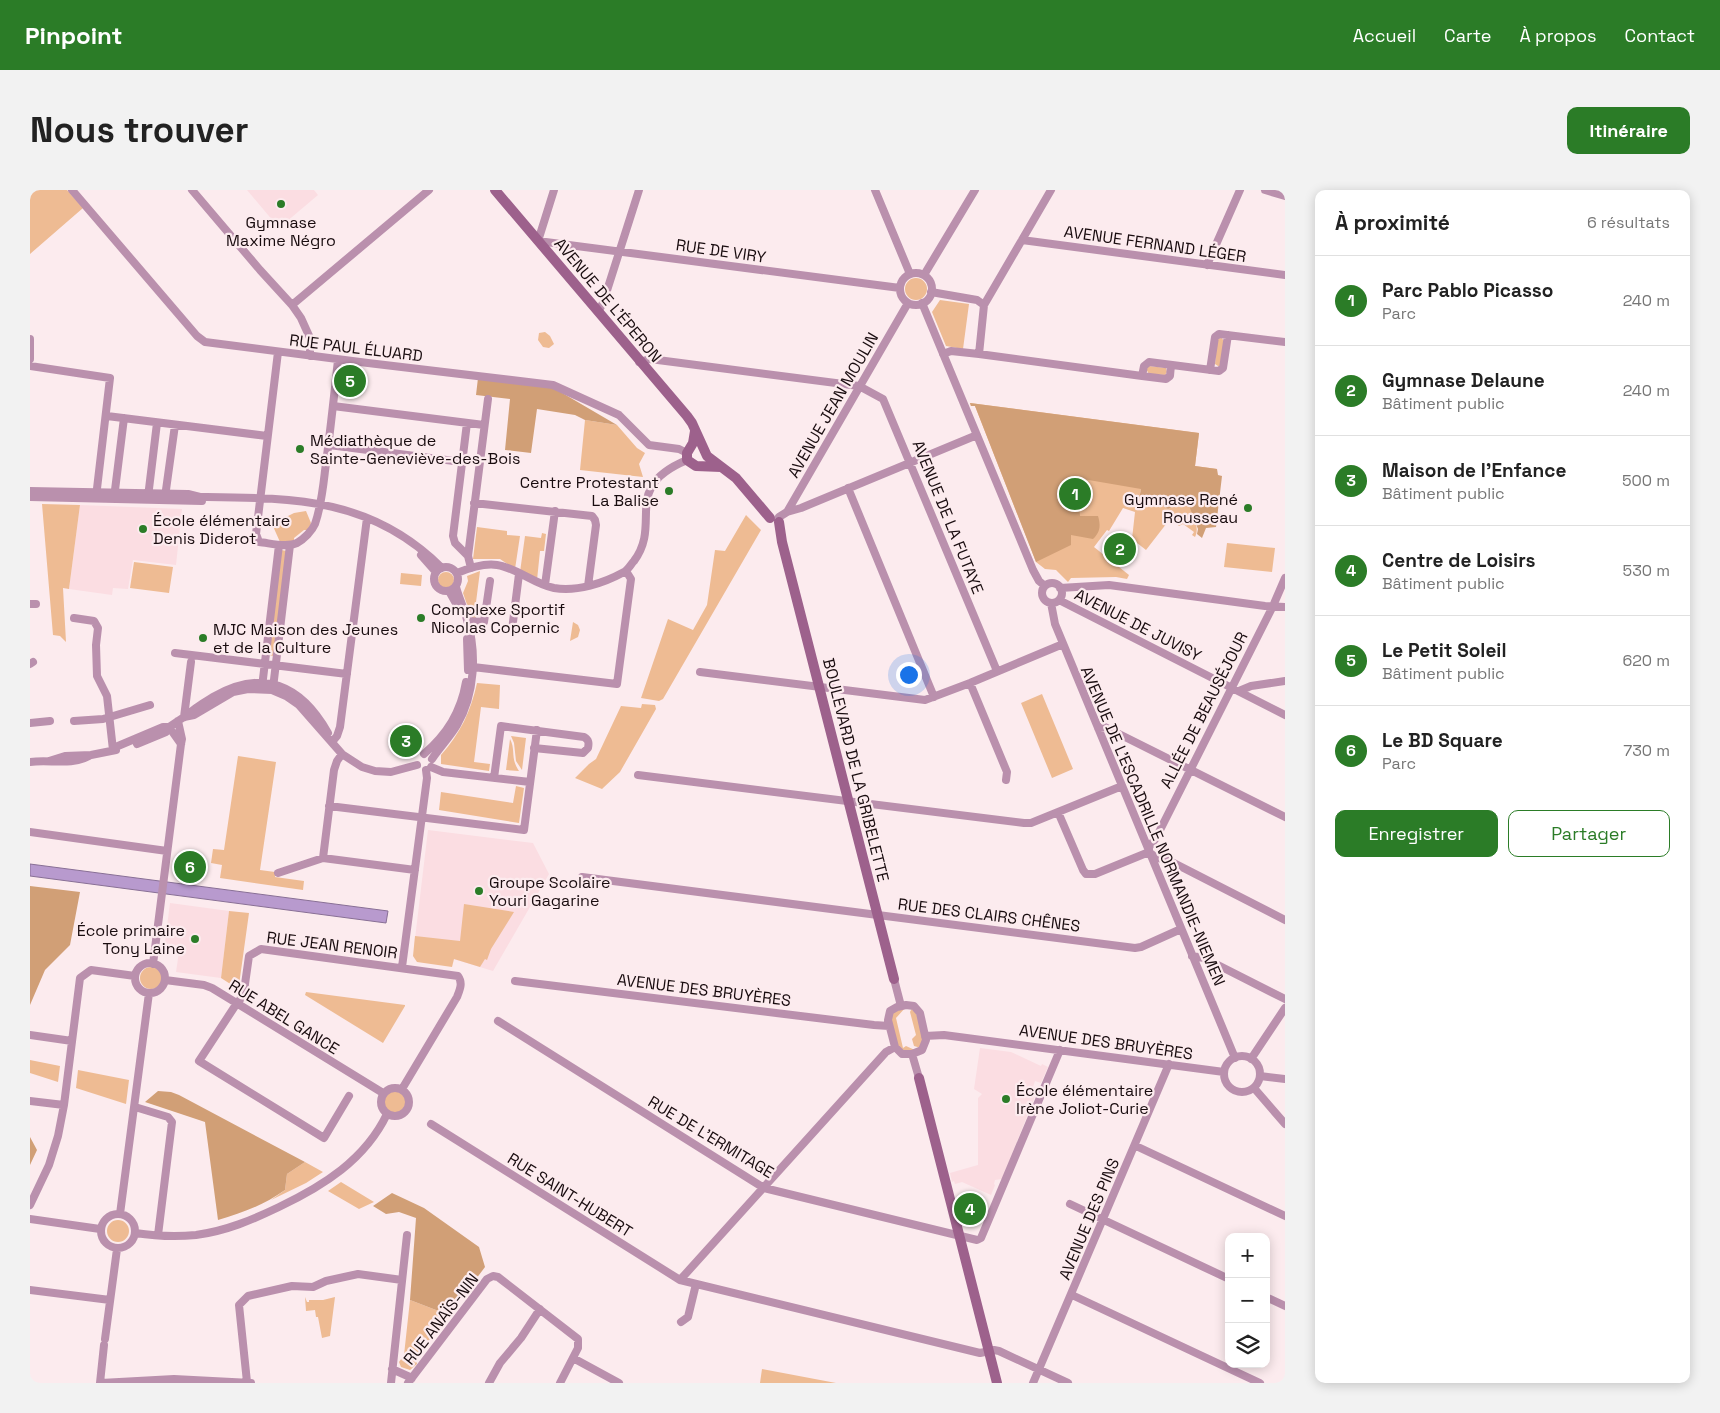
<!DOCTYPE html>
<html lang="fr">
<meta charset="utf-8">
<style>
:root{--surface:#fff;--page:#f2f2f2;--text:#222;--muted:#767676;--line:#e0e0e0;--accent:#2b7c27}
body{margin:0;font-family:"Space Grotesk",sans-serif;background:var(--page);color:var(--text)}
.controls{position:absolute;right:15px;bottom:15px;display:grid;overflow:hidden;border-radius:10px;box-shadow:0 2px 12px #0003}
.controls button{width:45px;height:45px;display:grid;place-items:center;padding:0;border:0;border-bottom:1px solid var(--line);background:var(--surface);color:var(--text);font:25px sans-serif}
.you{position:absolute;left:878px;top:484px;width:18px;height:18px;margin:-12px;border:4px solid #fff;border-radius:50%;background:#1a73e8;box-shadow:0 0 0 8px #1a73e833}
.badge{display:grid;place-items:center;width:32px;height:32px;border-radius:50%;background:var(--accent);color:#fff;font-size:16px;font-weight:700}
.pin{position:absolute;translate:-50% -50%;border:2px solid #fff;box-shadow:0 1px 5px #0006}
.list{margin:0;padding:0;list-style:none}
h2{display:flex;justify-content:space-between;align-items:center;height:65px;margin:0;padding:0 20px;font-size:21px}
h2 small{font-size:16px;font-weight:400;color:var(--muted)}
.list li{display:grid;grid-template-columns:32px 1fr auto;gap:15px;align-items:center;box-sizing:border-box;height:90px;padding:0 20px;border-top:1px solid var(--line)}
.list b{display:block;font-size:19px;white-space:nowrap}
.list p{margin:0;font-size:16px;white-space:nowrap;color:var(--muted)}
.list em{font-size:16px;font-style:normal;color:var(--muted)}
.actions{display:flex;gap:10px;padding:15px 20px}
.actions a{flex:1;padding:11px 0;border:1px solid var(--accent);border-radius:10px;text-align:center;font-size:18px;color:var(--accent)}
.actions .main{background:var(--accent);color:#fff}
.icon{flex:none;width:28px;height:28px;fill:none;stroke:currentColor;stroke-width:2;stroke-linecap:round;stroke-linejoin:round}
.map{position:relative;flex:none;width:1255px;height:1193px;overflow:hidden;border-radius:10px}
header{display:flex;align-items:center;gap:30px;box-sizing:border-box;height:70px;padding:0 25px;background:var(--accent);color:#fff}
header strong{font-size:24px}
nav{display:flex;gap:28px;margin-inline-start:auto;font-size:18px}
.intro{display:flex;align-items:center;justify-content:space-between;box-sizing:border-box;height:120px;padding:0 30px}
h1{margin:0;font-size:35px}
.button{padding:12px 22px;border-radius:10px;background:var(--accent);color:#fff;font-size:18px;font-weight:700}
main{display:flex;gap:30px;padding:0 30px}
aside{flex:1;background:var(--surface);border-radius:10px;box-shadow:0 2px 12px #0003}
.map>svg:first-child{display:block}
.built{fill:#fbdde2}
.green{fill:#eebb93}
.forest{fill:#d19f76}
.water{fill:#b89ace;stroke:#886f95}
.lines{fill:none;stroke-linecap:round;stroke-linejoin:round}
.minor{stroke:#ba90ad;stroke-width:8}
.secondary{stroke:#9d618c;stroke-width:10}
.poi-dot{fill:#2b7c27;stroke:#fcebee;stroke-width:2}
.labels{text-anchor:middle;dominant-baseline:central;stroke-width:4.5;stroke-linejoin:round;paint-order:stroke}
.poi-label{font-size:16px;fill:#190c0f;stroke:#fcebee;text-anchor:start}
.street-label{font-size:16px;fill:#190c0f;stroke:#fcebee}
</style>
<header>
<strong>Pinpoint</strong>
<nav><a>Accueil</a><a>Carte</a><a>À propos</a><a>Contact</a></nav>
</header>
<div class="intro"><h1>Nous trouver</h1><a class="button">Itinéraire</a></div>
<main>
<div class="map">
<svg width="1255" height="1193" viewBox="0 0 1255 1193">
<rect width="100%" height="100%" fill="#fcebee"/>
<!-- built -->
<path class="built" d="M217,0h67l4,5 -39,33z
M50,315l102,4 -6,56 -43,-5 -5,29 -15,-1 -1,7 -43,-6z
M398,640l105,13 16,31 -56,97 -79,-24z
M140,713l59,8 -8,67 -45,-6 3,-20 -15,-2z
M950,858l31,4 30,14 1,-2 6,3 -7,16 -6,-2 -2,6 5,2 -36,90 -7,1 -1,4 1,1 -4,10 -29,-13 -7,2 -1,-3 -2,1 -2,-9 28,-8v-67l4,-4 -8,-5z"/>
<!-- green -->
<path class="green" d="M0,0h37l16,18 -53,46z
M875 99a11 11 0 1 1 22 0a11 11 0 1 1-22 0Z
M910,110l29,4 -6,45 -17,-3 -14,-34z
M515,142l5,4 4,8 -5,4 -6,-1 -5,-7 1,-7z
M1191,147l3,4 -4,25h-2l-3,-2 2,-24z
M1119,176l17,2 1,4 -2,3 -16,-1 -3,-5z
M940,213l229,30 -4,33 22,3 -76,20 -2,10 19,4 10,6 14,-7 6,1c5,10 12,25 7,34l-3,-2 2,-3 -11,-8 -4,2 -9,-7 -24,31 -14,-11 3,-27 -12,-4 -14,23 -2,-1 -13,17 35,28 -2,4 -11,-2 -45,1 -3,4 -12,-12 -11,-1 -9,-7 -61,-156h-4z
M555,230l32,5 20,23 8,5 -6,11 4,13 -63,-7z
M12,314l38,1 -11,84 -6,-1 3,54 -6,-6 -7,-1z
M276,321l5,12 -3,7h-4l-10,8v3l-14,1 -8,-18 22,-11z
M716,325l15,15 -98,169 -4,2 -18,-3 27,-79 25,11 14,-25 8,-55 10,1z
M447,337l30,4v4l13,1 -5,33 -15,-10h-27z
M512,343l4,1 -2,17h-4l-3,29 -17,-8 5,-36 16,2z
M1197,353l48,5 -3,24 -48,-5z
M251,360l6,1 -13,105 -6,-1z
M104,372l39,5 -4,26 -39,-5z
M450,381l-5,39 1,8 -4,1 -9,-26 5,-12 -1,-5z
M408 390a8 8 0 1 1 16 0a8 8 0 1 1-16 0Z
M371,383l21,2 -1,11 -21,-2z
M543,432l5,3 2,5 -2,7 -8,4z
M447,493l23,2 -1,24 -18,-2 -7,55 16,2 -1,7 -48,-7v-9c19,-21 30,-44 36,-72z
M1012,504l31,75 -21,9 -31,-75z
M612,514l13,1 1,4 -36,63 -18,17 -27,-11 14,-14 7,-5 25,-53 20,2z
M481,546l15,2 -4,32 -6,-9 -2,-18z
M480,549c6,11 0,19 9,32l-13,-1z
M208,566l38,6 -16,108 15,2v5l29,4 -1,9 -83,-12 2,-13 -11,-2 2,-14 11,1z
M486,596l8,2 -5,35 -80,-13 2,-18 72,11z
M146,670l30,4 -1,10 -30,-4z
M434,714l50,8 -23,37 -4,11 -2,-1 -5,8 -26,-8 -2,8 -35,-5 -4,-6 2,-20 45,5z
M199,721l20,2 -10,72 -4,2 -14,-9z
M110 788a11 11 0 1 1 22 0a11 11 0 1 1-22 0Z
M276,802l99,13v1l-22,37 -78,-48z
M876,817l-10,11 7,30 3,-2 11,5 -12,2 -7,-4 -8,-33 2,-3z
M882,818c9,10 12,28 9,40l-7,-2 -2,-7 4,-4 -6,-23z
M0,870l30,6 -2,16 -28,-9z
M48,880l51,10 -3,24 -50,-16z
M354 912a11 11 0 1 1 22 0a11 11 0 1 1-22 0Z
M275,972l18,10 -17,11 -35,17 14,-10 2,-16z
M311,992l33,20 -15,7 -31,-18z
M77 1041a11 11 0 1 1 22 0a11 11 0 1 1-22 0Z
M275,1107l2,5h2v-2h14l12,-3 -5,39 -8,2 -4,-21h-2l-1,-7 -9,1z
M380,1110l39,15 -33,42 1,7 -7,6 -9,-3 -2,-5 5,-7z
M732,1179l74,14h-76z"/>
<!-- forest -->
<path class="forest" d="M448,188l74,9 65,38 -32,-5 -10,-5 -38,-6 -6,44 -26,-3 5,-51 -34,-4z
M940,213l229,30 -4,33 22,3 1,6 4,1 -6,51 -10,1 -4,10 -5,-4 1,-5 -10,-26 -6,-1 -14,7 -10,-6 -19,-4 2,-10 -64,-11 3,38h18c3,10 2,16 -5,23l-22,-4v10l-35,17 -61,-156h-4z
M0,696l50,6 -10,53 -25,25 -15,35z
M128,901l13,1 8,3 126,67 -18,12 -2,16c-21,15 -43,23 -67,30l-13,-98 -60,-20z
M0,947l7,13 -7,15z
M362,1003l32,15 55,39 6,20 -36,48 -39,-15 6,-82 -17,-6 -13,2 -13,-8z"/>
<!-- water -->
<path class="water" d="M0,674l358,47 -2,12 -356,-47z"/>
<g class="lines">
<!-- minor -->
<path class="minor" d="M42,0l125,146 8,6 163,21 185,22 66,30 30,30 30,4 8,4
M162,0l68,80 32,35 9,13 9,20v18
M524,0l-16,51 362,47
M845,0l35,84
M1235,0l20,6
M992,50l263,35
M1177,75l33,-75
M870 99a16 16 0 1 1 32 0a16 16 0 1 1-32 0Z
M894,85l51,-85
M901,102l46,8 7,5
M892,113l111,267 6,11 6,5
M262,115l137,-115
M568,122l5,-9 36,-113
M0,149v20
M248,162l-22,182 3,8c11,1 27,6 38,1 7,-4 15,-12 18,-19 6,-17 8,-36 10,-53 5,-37 9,-74 13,-111
M913,164l8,-3 28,3 163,22 2,-10 5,-4 70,9 4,-3 5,-33
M949,164l5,-49 67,-115
M609,172l11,-3 209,27 24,13 114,272
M0,176l80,12 -14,119
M1180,180l5,-33 4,-3 66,8
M1112,186l24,3 4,-3 1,-11
M303,216l151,19
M77,226l160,20
M437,233l-14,113 2,7 13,13
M299,255l133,17
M818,298l86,209
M0,301l158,3 12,3c93,1 171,0 242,71
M0,307l172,4
M118,307l9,-74
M135,307l10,-72
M84,308l10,-80
M444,313l118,13 3,4 1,5 -8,61
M757,322l14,-4 176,-73
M749,327l8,-5 121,-209
M391,365l15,17
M404 389a12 12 0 1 1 24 0a12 12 0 1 1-24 0Z
M441,378l-3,-12 20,-157
M427,383c12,-5 27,-10 40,-8 20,3 37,19 57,23 23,4 50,-5 70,-16 4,-2 7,-8 10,-11 29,-39 -14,-73 53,-101
M1012 403a10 10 0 1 1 20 0a10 10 0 1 1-20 0Z
M515,395l10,-74
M1030,398l49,-3 156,21 20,1
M419,401l9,16
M1029,410l226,115
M1021,413l4,21 180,434
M0,414h6
M44,428l20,3 4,7 -2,17 1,31 10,20 6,54
M438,431l16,1 6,-41
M482,440l7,-56
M437,449l1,31
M145,463l172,21
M0,474l3,-2
M443,477l144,17 14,-105 -5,-8
M670,482l225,28 45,-17 93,-39
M940,493l37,89 -1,8
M232,497l17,-142
M243,498l17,-143
M1209,501l12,-5 34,-5
M154,527l7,-55
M155,527c9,-9 18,-14 28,-20 50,-29 88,-12 115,36
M44,531l29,-2 47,-14
M0,533l20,-2
M139,537l12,17
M1068,538l7,-1 180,90
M302,552l5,-6 3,-9 27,-209
M107,554l29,-12 3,-5
M83,560l5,-4 45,-19h6l15,-10 10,-2 39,-23 15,-3 24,1 14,6 13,9 43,49 20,13 13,4 16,1 26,-7
M394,564c23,-20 37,-42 42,-72
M402,569c8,-12 18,-22 25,-34 18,-31 20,-72 10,-105 -3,-12 -8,-22 -11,-33
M19,571l16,-5 26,-1 25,-5
M0,572c19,-3 41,4 59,-6
M401,577l12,5 87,10
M608,585l386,48h7l91,-37
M464,588l7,-52 83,11c5,3 5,6 4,11l-5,5 -49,-5
M299,616l195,24 13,-100
M1028,622l25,58 3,4h9l54,-22
M0,642l137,19
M1119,662v-5l7,-9 117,-232 12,-28
M1120,663l7,5 9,1 119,61
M293,668l11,-88 3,-9 5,-7
M248,683l45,-15 92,12
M552,687l553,71 6,-1 40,-18
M1162,766l12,2 81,41
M105 788a15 15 0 1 1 30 0a15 15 0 1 1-30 0Z
M123,774l28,-220 1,-5 -4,-18
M372,777l25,-189 -1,-8
M864,789l7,27
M135,790l39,5 8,3 171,105
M485,791l359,44 15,1
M207,813l-38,58 125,77 25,-42
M208,814l6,-13 5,-35 12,-7 197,27c5,7 2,13 -1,21l-55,92
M876,815l8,1 6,7 6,27 -4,10 -10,4h-10l-7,-7 -7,-27 2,-9 7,-4z
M468,831l266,167 213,52 4,-2 79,-188
M0,845l42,6
M895,846l19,-1 280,37
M882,864l7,24
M1194 884a18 18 0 1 1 36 0a18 18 0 1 1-36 0Z
M1221,869l34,-51
M1230,886l25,3
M351 912a14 14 0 1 1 28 0a14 14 0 1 1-28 0Z
M1224,898l31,36
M0,911l34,4
M105,917l33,10 4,5 -14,113
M401,934l249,156 300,73 14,-3 5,1 69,32
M1106,956l149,70
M1040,1014l159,75
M0,1015l19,-40 9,-29 6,-31 16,-127 11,-8 44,6
M71 1041a17 17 0 1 1 34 0a17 17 0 1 1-34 0Z
M90,1024l29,-221
M0,1029l70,10
M105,1043c20,3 41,4 61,2 30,-4 56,-15 83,-28 44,-21 86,-47 108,-93
M650,1090l206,-228 9,-5
M0,1100l80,10
M1042,1105l188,88
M1236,1107l19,9
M651,1132l7,-5 8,-33
M75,1149l12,-90
M543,1168l46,25
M362,1179l20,9
M217,1192l-8,-77 9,-9 44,-10 21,1 13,-6 32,-7 44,6
M70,1193l4,-38
M71,1193l73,-4 77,4
M361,1193l16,-148
M378,1193l79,-104 6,-3 5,1 80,62v9l-18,35
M459,1193l11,-20 21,-25 19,-29
M1003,1193l136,-319"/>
<!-- secondary -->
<path class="secondary" d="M465,0l192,226 5,7 15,33 29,22 34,40
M665,241l-2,12 -6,10v7l9,6 25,1
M749,332l3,20 112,437
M889,888l78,305"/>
</g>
<!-- markers -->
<g class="poi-dot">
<circle cx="251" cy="14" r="5"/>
<circle cx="270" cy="259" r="5"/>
<circle cx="639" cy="301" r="5"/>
<circle cx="1218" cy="318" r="5"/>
<circle cx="113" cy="339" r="5"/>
<circle cx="391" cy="428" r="5"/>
<circle cx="173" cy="448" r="5"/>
<circle cx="449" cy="701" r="5"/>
<circle cx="165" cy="749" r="5"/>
<circle cx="976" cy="909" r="5"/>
</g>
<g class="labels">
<!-- poi labels -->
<g class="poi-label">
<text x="251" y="32" text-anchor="middle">Gymnase<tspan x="251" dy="18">Maxime Négro</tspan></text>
<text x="280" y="250">Médiathèque de<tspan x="280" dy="18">Sainte-Geneviève-des-Bois</tspan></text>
<text x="629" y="292" text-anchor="end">Centre Protestant<tspan x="629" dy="18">La Balise</tspan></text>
<text x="1208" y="309" text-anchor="end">Gymnase René<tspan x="1208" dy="18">Rousseau</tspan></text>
<text x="123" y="330">École élémentaire<tspan x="123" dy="18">Denis Diderot</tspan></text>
<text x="401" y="419">Complexe Sportif<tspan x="401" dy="18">Nicolas Copernic</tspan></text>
<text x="183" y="439">MJC Maison des Jeunes<tspan x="183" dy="18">et de la Culture</tspan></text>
<text x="459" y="692">Groupe Scolaire<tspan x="459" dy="18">Youri Gagarine</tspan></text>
<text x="155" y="740" text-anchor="end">École primaire<tspan x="155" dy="18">Tony Laine</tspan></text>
<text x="986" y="900">École élémentaire<tspan x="986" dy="18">Irène Joliot-Curie</tspan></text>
</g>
<!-- street labels -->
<g class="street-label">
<text transform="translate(1125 54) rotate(8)">AVENUE FERNAND LÉGER</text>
<text transform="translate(691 61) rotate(8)">RUE DE VIRY</text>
<text transform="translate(578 110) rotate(50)">AVENUE DE L'ÉPERON</text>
<text transform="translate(326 158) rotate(7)">RUE PAUL ÉLUARD</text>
<text transform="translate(803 215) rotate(-60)">AVENUE JEAN MOULIN</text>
<text transform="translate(918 327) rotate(68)">AVENUE DE LA FUTAYE</text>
<text transform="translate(1108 435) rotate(27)">AVENUE DE JUVISY</text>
<text transform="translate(1174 520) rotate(-63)">ALLÉE DE BEAUSÉJOUR</text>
<text transform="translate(826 580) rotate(76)">BOULEVARD DE LA GRIBELETTE</text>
<text transform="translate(1123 636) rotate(67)">AVENUE DE L'ESCADRILLE NORMANDIE-NIEMEN</text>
<text transform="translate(959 725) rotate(7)">RUE DES CLAIRS CHÊNES</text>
<text transform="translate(302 755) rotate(7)">RUE JEAN RENOIR</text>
<text transform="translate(674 800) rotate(7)">AVENUE DES BRUYÈRES</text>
<text transform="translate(254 827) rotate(32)">RUE ABEL GANCE</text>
<text transform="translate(1076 852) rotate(8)">AVENUE DES BRUYÈRES</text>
<text transform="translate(681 947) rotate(31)">RUE DE L'ERMITAGE</text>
<text transform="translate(540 1005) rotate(32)">RUE SAINT-HUBERT</text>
<text transform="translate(1059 1029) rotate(-67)">AVENUE DES PINS</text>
<text transform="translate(411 1129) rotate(-52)">RUE ANAÏS-NIN</text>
</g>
</g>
</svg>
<div class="controls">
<button>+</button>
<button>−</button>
<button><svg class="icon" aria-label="layers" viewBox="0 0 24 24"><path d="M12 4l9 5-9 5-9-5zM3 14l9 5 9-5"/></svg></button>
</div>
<div class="you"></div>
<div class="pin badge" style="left:1045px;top:304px">1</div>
<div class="pin badge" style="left:1090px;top:359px">2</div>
<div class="pin badge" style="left:376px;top:551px">3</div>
<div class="pin badge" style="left:940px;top:1019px">4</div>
<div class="pin badge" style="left:320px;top:191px">5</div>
<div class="pin badge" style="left:160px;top:677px">6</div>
</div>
<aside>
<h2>À proximité<small>6 résultats</small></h2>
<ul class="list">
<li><span class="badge">1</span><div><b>Parc Pablo Picasso</b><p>Parc</p></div><em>240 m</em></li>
<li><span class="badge">2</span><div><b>Gymnase Delaune</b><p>Bâtiment public</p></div><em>240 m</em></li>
<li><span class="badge">3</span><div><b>Maison de l’Enfance</b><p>Bâtiment public</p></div><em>500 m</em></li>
<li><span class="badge">4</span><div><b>Centre de Loisirs</b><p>Bâtiment public</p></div><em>530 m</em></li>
<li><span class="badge">5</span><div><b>Le Petit Soleil</b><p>Bâtiment public</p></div><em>620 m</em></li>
<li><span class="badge">6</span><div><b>Le BD Square</b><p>Parc</p></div><em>730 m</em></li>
</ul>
<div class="actions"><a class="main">Enregistrer</a><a>Partager</a></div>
</aside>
</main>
